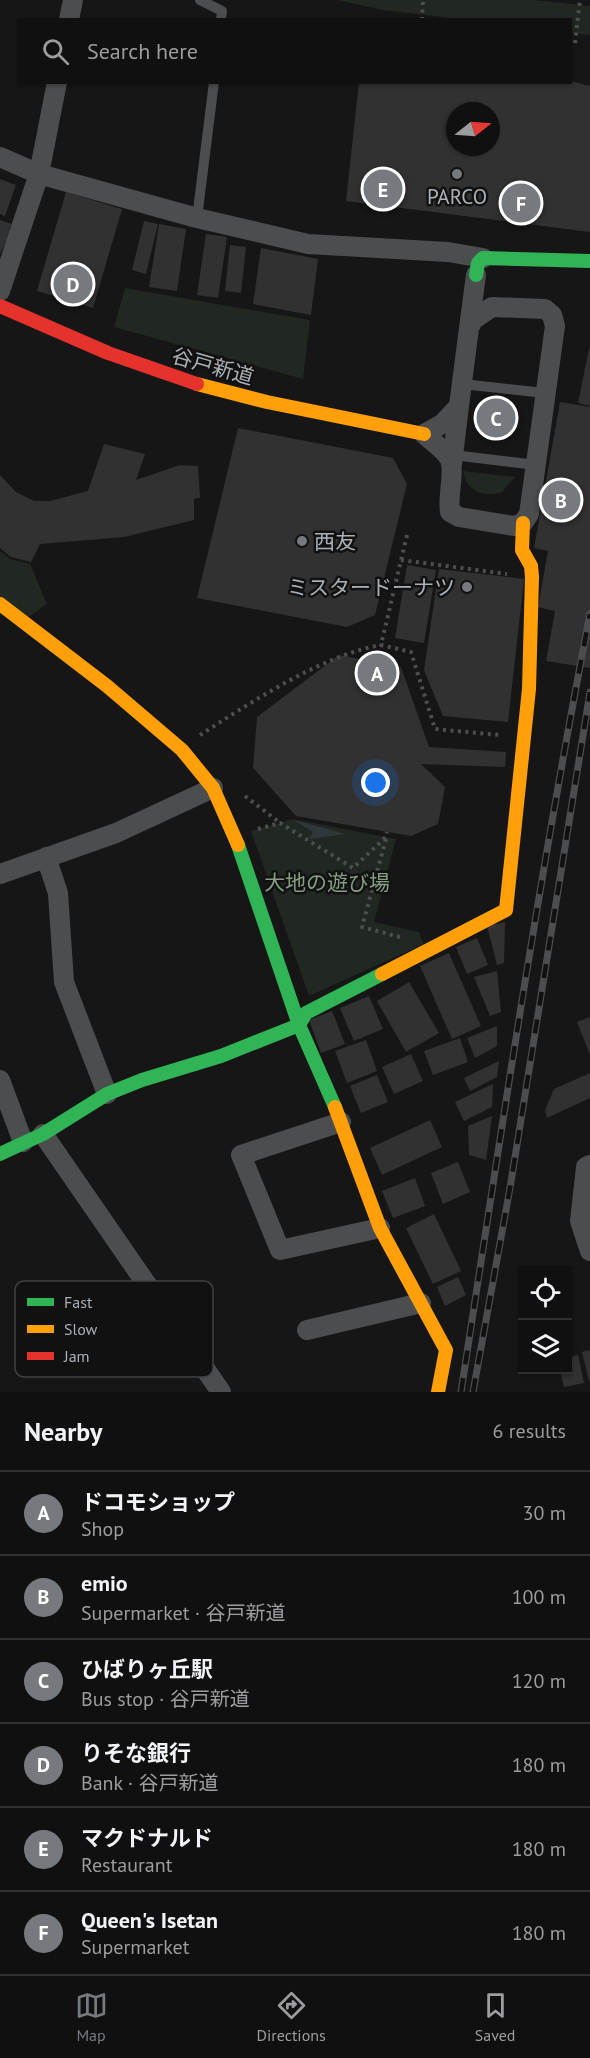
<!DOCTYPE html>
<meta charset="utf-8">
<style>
:root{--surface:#101011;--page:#1e1e1f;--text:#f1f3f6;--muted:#9c9d9f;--line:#303031;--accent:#767a7e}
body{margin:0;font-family:"PT Sans","Noto Sans JP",sans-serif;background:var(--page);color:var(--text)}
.controls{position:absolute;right:18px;bottom:18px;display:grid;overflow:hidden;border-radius:0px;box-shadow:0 2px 4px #0004}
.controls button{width:54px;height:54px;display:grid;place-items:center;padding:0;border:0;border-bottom:2px solid var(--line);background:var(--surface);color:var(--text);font:30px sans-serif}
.compass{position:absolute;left:446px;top:102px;width:54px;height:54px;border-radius:50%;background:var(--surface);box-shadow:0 2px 4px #0004;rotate:73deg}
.you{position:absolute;left:376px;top:783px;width:21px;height:21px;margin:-15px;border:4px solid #fff;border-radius:50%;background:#1a73e8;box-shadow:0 0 0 9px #1a73e833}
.badge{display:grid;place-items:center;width:39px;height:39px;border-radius:50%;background:var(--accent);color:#fff;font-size:20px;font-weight:700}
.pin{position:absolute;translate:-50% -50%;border:3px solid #fff;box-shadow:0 2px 6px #0006}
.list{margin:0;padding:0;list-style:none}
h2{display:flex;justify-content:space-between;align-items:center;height:78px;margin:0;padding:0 24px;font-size:26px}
h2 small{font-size:20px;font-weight:400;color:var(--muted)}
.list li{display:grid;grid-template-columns:39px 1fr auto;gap:18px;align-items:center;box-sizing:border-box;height:84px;padding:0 24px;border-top:2px solid var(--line)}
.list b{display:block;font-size:22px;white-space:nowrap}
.list p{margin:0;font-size:20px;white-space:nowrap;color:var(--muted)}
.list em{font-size:20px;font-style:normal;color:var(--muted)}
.icon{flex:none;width:33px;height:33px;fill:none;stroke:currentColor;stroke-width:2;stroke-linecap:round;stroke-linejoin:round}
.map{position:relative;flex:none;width:590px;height:1392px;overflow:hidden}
.search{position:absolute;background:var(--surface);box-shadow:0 2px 4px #0004;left:18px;right:18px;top:18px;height:66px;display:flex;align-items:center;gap:15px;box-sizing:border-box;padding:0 21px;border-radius:0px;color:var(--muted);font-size:22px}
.sheet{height:582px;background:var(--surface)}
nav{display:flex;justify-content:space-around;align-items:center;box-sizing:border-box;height:84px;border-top:2px solid var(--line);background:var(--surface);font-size:16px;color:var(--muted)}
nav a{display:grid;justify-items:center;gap:3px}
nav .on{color:var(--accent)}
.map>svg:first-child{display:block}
.green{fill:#212721}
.water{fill:#2e383b}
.building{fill:#313132;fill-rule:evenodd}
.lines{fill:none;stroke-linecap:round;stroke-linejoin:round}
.path{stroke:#4c4e50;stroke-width:4;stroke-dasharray:3 4.5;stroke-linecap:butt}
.lane{stroke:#4b4d4f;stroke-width:10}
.street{stroke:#4b4d4f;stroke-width:20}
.fast{stroke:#30b455;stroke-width:14}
.slow{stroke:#ff9f0a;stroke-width:14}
.jam{stroke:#e5322d;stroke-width:14}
.rail-casing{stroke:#4c4d4f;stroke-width:7}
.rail{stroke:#111112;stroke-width:4.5;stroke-dasharray:14;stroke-linecap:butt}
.poi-dot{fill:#767a7e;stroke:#111112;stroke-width:2}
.labels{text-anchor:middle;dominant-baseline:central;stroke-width:5;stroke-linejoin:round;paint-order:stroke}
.poi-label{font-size:21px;fill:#a9b0b6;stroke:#111112}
.street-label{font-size:21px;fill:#a9b0b6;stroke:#111112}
.park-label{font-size:21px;fill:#869f82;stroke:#111112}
.key{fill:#111112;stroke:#3f4143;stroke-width:1.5}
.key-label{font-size:16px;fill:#a9b0b6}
</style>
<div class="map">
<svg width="590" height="1392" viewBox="0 0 590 1392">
<rect width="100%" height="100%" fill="#161617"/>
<!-- green -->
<path class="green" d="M337,0h197l56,6v29l-19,-2 -1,-13 -110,-1 -77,-9z
M125,288l185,32 -7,59 -189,-52z
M463,471l52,6 -13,15c-19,6 -35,0 -39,-21z
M0,551l10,8 20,5 17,40 -24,17 -23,-17z
M293,819l103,20 -22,83 45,10 5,12 -115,52 -58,-165z"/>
<!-- water -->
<path class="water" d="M294,820l52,14 -37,5 4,-7z"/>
<!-- building -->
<path class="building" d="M570,81l20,5v146l-244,-31 13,-119zM455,111h36v36h-36z
M0,179l16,6 -11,31 -5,-2z
M66,192l56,17 -29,99 -56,-17z
M0,220l12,4 -3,6 2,1 -11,23z
M144,221l14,3 -12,50 -14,-4z
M159,224l27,5 -9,62 -28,-4z
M206,234l21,3 -9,61 -21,-3z
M230,245l16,2 -5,46 -16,-2z
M261,248l57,11 -7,56 -58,-11z
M589,349h1v57l-12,-3z
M560,402l30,5v261l-44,-7 9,-50 -17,-4 10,-56 -14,-3z
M238,428l155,30 14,26 -32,131 -28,12 -150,-29z
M104,444l41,10 -9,26 44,-15 18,1 2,32 -6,1v21l-70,17 -84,7 -9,18 -20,-5 -11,-9v-73l16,17 18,9h16l38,-10z
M407,565l29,5 -12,73 -29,-5z
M439,569l85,10 -16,143 -65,-6 -19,-46z
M339,655l62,12 28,80 77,5 -1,15 -84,-3 24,23 -7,37 -27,12 -115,-20 -43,-48 4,-51z
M505,922l-1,41 -7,2 -10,-39z
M477,938l11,27 -21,9 -11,-27z
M449,953l32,73 -29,13 -32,-73z
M497,971l4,41 -11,4 -16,-39z
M409,982l30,51 -33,19 -29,-51z
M369,996l14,33 -29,12 -14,-33z
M332,1011l13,33 -24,9 -12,-33z
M590,1017v38l-13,-33z
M497,1026v20l-22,12 -8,-20z
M460,1038l8,24 -35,13 -9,-24z
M366,1040l11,31 -30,12 -12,-32z
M411,1054l12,27 -29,13 -12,-27z
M499,1061l-2,16 -27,14 -6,-13z
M590,1073v25l-43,20 -2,-8 9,-21z
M377,1075l11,27 -27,11 -11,-27z
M493,1084l-1,23 -28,14 -9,-19z
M492,1116l-6,44 -17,-5 -1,-29z
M430,1120l12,27 -60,28 -12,-27z
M458,1162l12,30 -27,12 -12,-31z
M415,1178l10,28 -32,12 -11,-27z
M434,1214l27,57 -28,13 -27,-56z
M458,1277l8,18 -21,11 -8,-19z
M590,1350v31h-1l-7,-29z
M578,1355l6,28 -20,4 -4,-17h8v-12z"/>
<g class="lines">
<!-- path -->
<path class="path" d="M422,20l1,-20
M575,43l5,-43
M553,507l14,3
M407,535l-26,110 30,7 24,77 65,6
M401,560l106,14
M200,735c52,-33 120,-79 181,-90
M245,796l34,26
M258,829l22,-6 73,45 33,-31 1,-5
M386,839l-24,88 38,10"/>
<!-- lane -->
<path class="lane" d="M200,0l22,11 -1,9
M197,218l17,-136
M462,384l83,9
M453,455l83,10"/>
<!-- street -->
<path class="street" d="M69,20l4,-20
M0,157l39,17 158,44 111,26 140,8 35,6
M0,291l39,-117 18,-92
M492,307l53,2 7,6 3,11 -26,188 -6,9 -9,3 -55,-9 -9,-5c-3,-16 6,-43 -1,-54 -5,-9 -17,-16 -25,-24l18,-10 17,-18 10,-78 4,-8z
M469,328l7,-53
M452,464l7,-58
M46,857l12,36 6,89 43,112
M0,874l116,-41 97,-45
M0,1080l23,62
M341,1122l-100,33 39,95 100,-22
M43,1134l178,258
M590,1165l-4,2 -6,54 10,30
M307,1330l114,-27"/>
<!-- fast -->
<path class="fast" d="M476,275l2,-12 5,-5 107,3
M238,845l61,180 36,82
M0,1154l43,-20 64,-40 35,-14 79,-24 78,-31 7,-12 76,-39"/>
<!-- slow -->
<path class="slow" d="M197,384l70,18 157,32
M0,604l107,82 75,64 31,38 25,57
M382,974l124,-64 23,-221 3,-112 -1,-11 -9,-16 1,-27
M335,1107l45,121 66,122 -8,42"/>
<!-- jam -->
<path class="jam" d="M0,306l108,47 89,31"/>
<defs>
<path id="rail" d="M461,1392c40,-260 79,-520 129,-778
M473,1392l37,-204 80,-496"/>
</defs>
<!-- rail casing -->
<use href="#rail" class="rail-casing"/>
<!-- rail -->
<use href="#rail" class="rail"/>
</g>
<!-- markers -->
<g class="poi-dot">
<circle cx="457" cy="174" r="6"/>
<circle cx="302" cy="541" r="6"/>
<circle cx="467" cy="587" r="6"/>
</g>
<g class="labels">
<!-- poi labels -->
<g class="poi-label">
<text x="457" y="196">PARCO</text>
<text x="314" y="541" text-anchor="start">西友</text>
<text x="455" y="587" text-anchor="end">ミスタードーナツ</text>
</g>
<!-- street labels -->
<g class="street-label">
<text transform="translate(213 366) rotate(16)">谷戸新道</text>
</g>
<!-- park labels -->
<g class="park-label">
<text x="327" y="882">大地の遊び場</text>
</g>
</g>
<!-- legend -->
<rect x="15" y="1281" width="198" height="96" rx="9" class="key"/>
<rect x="27" y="1298" width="27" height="8" fill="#30b455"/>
<rect x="27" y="1325" width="27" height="8" fill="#ff9f0a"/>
<rect x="27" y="1352" width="27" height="8" fill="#e5322d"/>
<g class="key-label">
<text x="64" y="1308">Fast</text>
<text x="64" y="1335">Slow</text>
<text x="64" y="1362">Jam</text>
</g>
</svg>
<div class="controls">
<button><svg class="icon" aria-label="locate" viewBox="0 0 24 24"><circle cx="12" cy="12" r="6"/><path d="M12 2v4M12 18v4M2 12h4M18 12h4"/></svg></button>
<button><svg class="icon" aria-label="layers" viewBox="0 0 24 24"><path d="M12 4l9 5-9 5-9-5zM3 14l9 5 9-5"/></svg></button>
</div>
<svg class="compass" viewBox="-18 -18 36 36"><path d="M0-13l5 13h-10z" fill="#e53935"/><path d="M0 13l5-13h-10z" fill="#9c9d9f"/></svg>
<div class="you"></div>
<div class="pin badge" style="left:377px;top:673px">A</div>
<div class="pin badge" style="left:561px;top:500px">B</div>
<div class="pin badge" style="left:496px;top:418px">C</div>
<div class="pin badge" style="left:73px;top:284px">D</div>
<div class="pin badge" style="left:383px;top:189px">E</div>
<div class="pin badge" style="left:521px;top:203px">F</div>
<div class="search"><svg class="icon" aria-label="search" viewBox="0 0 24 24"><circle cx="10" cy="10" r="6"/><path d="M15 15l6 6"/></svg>Search here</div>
</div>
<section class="sheet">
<h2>Nearby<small>6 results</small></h2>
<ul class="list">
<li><span class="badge">A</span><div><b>ドコモショップ</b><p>Shop</p></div><em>30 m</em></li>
<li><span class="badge">B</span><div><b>emio</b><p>Supermarket · 谷戸新道</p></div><em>100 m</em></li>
<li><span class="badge">C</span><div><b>ひばりヶ丘駅</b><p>Bus stop · 谷戸新道</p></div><em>120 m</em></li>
<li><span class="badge">D</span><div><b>りそな銀行</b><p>Bank · 谷戸新道</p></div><em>180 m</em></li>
<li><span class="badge">E</span><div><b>マクドナルド</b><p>Restaurant</p></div><em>180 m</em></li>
<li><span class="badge">F</span><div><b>Queen's Isetan</b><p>Supermarket</p></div><em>180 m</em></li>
</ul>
</section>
<nav>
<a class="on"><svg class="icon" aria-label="map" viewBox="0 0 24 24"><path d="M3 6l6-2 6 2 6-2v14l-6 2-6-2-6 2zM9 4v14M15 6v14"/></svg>Map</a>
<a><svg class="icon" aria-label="directions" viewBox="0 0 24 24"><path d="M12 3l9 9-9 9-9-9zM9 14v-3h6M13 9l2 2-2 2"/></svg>Directions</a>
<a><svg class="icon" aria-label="saved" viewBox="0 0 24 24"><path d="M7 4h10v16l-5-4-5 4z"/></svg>Saved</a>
</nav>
